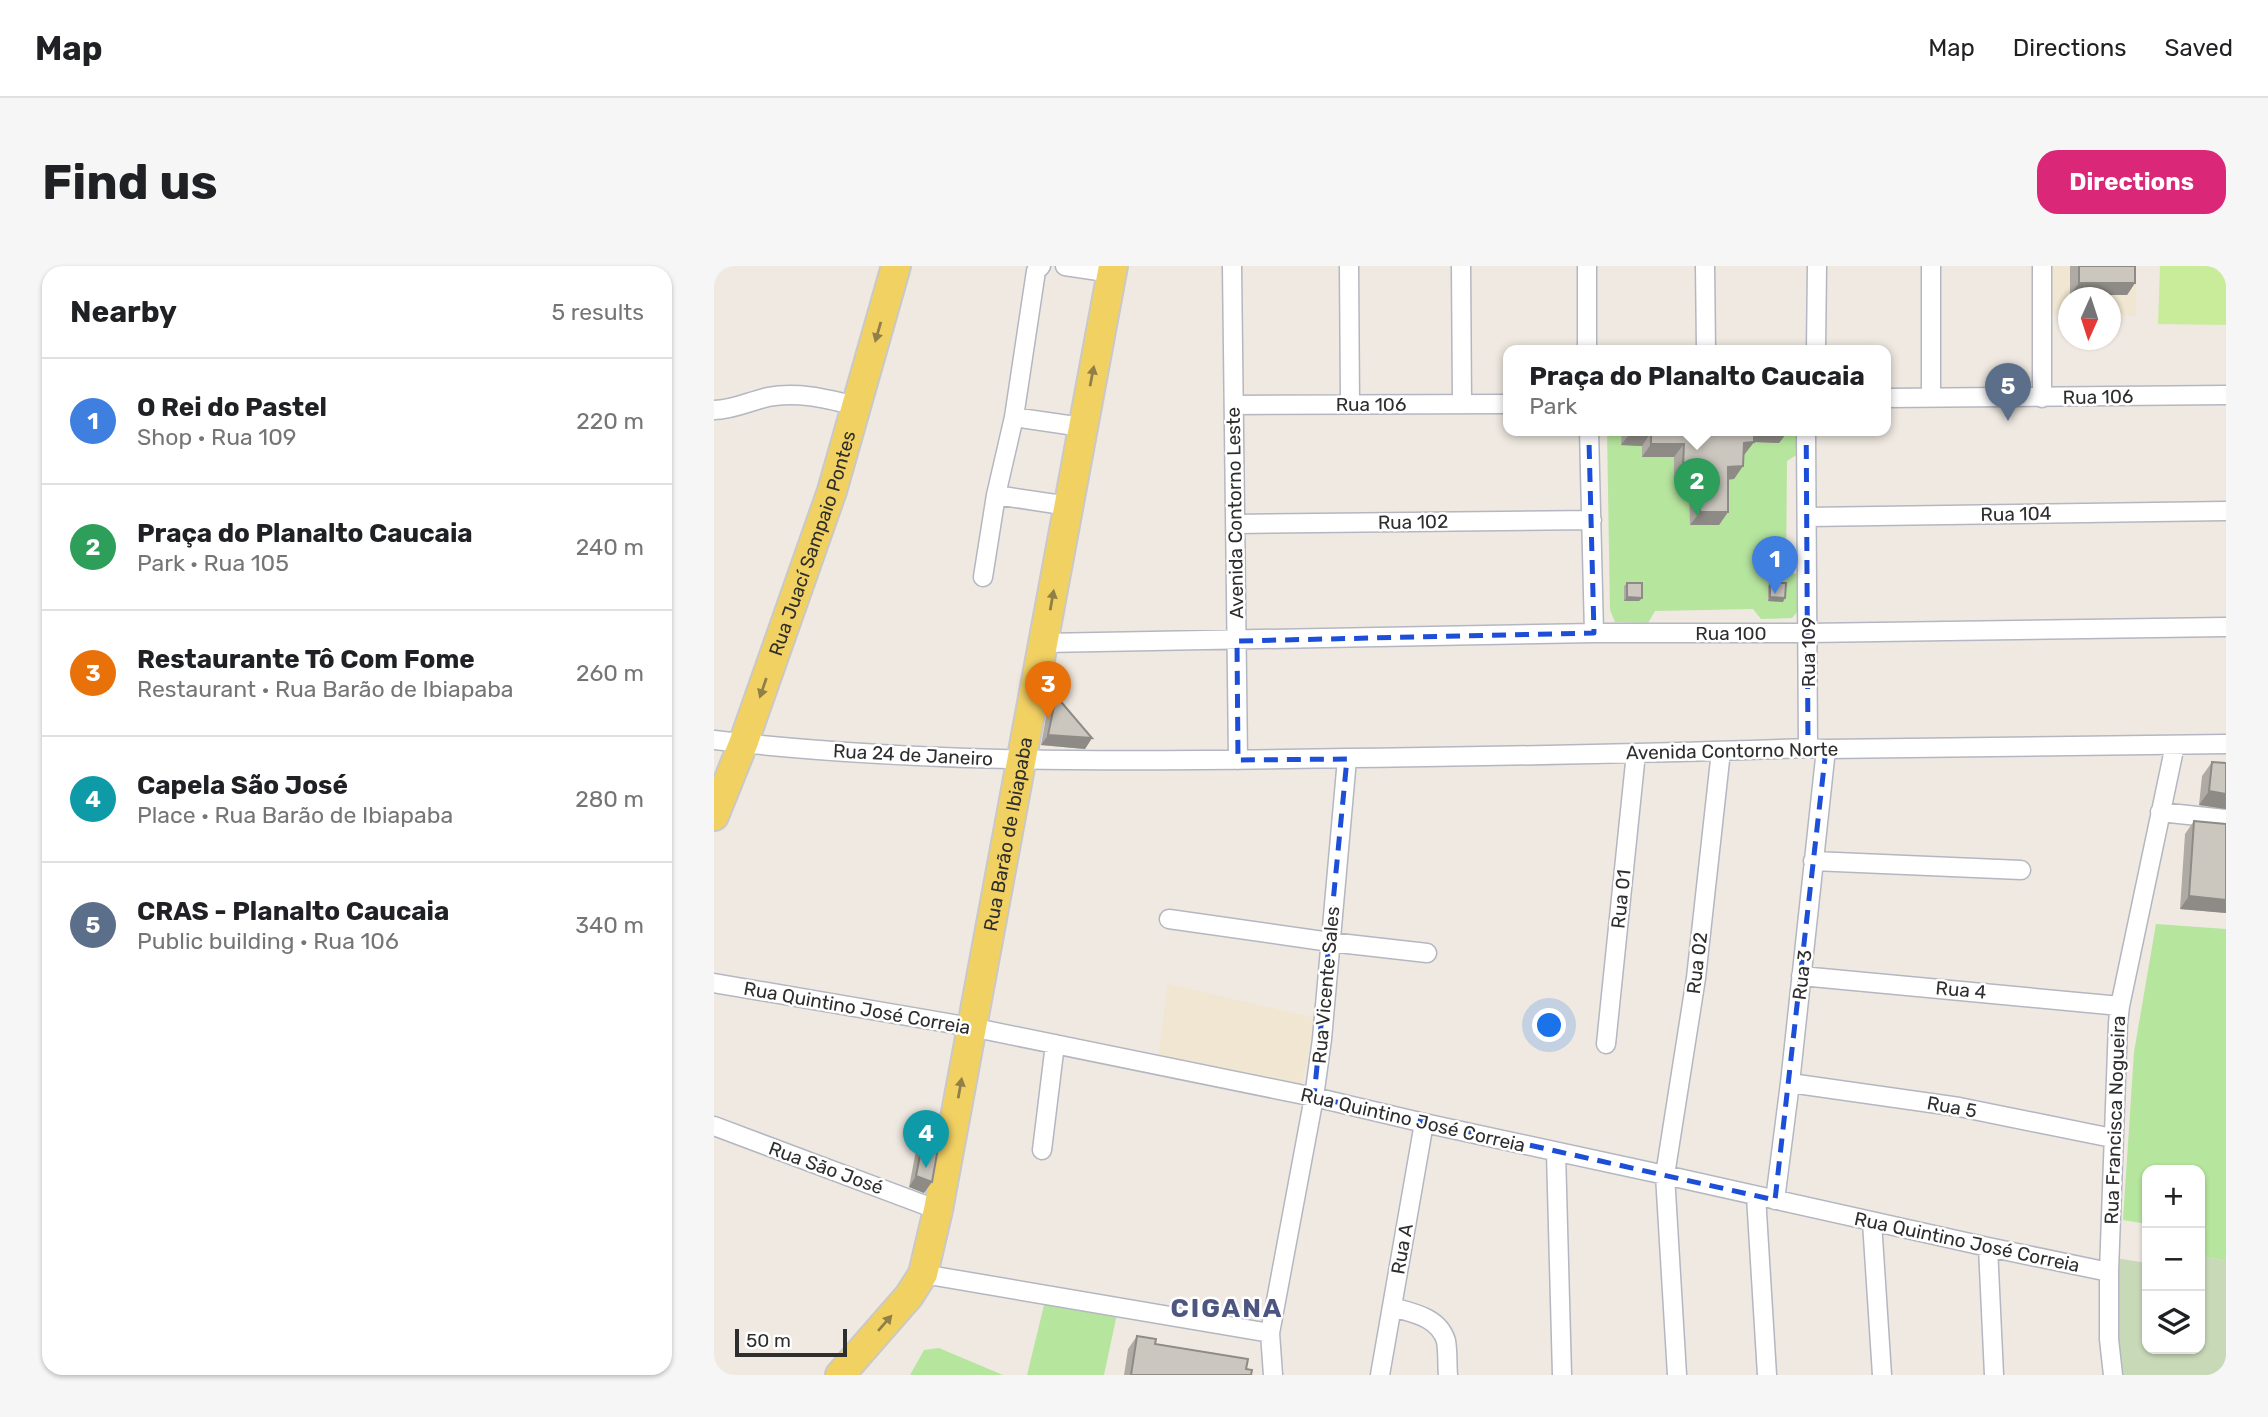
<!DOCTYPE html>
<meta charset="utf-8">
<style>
:root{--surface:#fff;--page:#f6f6f6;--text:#202124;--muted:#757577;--line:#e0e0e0;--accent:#db2777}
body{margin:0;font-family:Rubik,sans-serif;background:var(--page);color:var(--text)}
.controls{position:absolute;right:21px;bottom:21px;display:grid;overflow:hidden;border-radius:14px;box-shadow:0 2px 5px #0004}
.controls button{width:63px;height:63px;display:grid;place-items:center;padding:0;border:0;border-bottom:2px solid var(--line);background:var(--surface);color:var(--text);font:35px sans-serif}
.compass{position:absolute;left:1344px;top:21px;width:63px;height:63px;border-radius:50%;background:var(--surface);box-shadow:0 2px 5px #0004;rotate:183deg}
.scale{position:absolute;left:21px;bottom:18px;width:112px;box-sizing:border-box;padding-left:7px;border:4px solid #2e2e2e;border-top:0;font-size:19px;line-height:24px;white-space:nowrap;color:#2e2e2e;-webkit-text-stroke:5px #fff;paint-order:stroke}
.you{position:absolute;left:836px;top:760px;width:24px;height:24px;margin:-18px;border:5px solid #fff;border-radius:50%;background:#1a73e8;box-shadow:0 0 0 10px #1a73e833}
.badge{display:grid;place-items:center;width:46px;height:46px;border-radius:50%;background:var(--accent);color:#fff;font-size:23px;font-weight:700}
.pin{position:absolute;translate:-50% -58px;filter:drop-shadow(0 2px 4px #0008)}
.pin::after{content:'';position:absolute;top:37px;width:24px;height:21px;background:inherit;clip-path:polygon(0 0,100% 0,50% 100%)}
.popup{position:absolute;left:789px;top:79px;width:388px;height:91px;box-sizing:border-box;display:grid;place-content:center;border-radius:14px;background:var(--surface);filter:drop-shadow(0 2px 5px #0005);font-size:23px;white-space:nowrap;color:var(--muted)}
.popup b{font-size:26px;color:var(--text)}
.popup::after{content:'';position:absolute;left:50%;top:100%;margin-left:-14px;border:14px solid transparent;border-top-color:var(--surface)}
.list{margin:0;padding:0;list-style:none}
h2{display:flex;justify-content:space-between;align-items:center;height:91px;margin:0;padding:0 28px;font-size:30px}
h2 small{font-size:23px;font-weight:400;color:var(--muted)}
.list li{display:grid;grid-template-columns:46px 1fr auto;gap:21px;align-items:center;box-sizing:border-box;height:126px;padding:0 28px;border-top:2px solid var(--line)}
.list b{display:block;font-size:26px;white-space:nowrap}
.list p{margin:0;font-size:23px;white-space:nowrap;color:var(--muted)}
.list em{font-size:23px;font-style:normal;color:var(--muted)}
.icon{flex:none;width:38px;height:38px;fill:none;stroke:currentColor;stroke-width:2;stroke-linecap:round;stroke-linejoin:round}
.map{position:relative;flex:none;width:1512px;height:1109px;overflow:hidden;border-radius:21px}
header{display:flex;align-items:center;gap:42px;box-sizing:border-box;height:98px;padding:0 35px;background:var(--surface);border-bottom:2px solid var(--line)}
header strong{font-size:33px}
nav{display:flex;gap:38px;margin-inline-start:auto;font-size:24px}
.intro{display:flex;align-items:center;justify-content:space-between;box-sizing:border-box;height:168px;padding:0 42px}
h1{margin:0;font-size:49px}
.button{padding:18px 32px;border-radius:21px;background:var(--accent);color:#fff;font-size:24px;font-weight:700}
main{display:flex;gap:42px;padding:0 42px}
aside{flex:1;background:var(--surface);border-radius:21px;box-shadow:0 2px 5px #0004}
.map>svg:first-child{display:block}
.education{fill:#f0e6d1}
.green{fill:#b6e59e}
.cemetery{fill:#c8d9b8}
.pitch{fill:#c9ec9a}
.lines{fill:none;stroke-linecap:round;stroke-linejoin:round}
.minor-casing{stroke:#b4b7c1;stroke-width:21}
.primary-casing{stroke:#c9c9c9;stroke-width:32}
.minor{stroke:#fff;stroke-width:18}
.primary{stroke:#f2d163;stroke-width:28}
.wall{fill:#afaba4}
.shaded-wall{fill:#8e8b86}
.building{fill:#cbc7bf;stroke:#8e8b86;stroke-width:2}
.oneway{fill:#908048}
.marked{fill:none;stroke:#1d4ed8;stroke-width:5;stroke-dasharray:14 9;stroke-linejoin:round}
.labels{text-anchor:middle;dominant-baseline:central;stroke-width:5;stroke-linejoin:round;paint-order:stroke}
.street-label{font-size:19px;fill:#2e2e2e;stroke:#fff}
.district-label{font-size:26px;font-weight:bold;letter-spacing:2px;fill:#4d5680;stroke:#fff}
</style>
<header>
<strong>Map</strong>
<nav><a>Map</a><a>Directions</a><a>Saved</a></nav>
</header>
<div class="intro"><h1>Find us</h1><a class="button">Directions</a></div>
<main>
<aside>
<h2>Nearby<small>5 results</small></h2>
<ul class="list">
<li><span class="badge" style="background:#3f7fe0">1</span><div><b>O Rei do Pastel</b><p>Shop · Rua 109</p></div><em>220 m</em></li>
<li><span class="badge" style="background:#2e9e5b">2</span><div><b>Praça do Planalto Caucaia</b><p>Park · Rua 105</p></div><em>240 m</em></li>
<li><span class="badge" style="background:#e8710a">3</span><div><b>Restaurante Tô Com Fome</b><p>Restaurant · Rua Barão de Ibiapaba</p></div><em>260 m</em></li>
<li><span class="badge" style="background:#0f9aa8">4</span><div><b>Capela São José</b><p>Place · Rua Barão de Ibiapaba</p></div><em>280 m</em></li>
<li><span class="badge" style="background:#5c6f8a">5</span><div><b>CRAS - Planalto Caucaia</b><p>Public building · Rua 106</p></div><em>340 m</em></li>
</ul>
</aside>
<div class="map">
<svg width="1512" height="1109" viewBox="0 0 1512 1109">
<rect width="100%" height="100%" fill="#efe9e1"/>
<!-- education -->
<path class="education" d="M1337,0h85v50l-25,-1 -1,-17h-42v16h-17z
M454,718l148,34 -15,71 -143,-32z"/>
<!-- green -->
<path class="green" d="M893,164h194v22l-14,9 -1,110 15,4v32l-9,11 -31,1 -8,-10 -98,2 -7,12 -33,-1 -5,-12z
M1442,658l70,5v332l-26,-5v-86h-53v54l-24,-4 11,-168z
M331,1035l72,13 -13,61h-77z
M225,1082l64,27h-93l14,-25z"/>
<!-- cemetery -->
<path class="cemetery" d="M1486,990l26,5v114h-107l-5,-76 1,-41 32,5v86h53z"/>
<!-- pitch -->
<path class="pitch" d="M1446,0h66v59l-68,-1z"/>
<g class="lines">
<defs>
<path id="minor" d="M351,0l47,7
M518,0l6,494
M635,0l1,137
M747,0l1,138
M873,0v84
M991,0l1,84
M1217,0v132
M1328,0v132
M1102,84l1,-84
M1172,132l340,-3
M520,139l274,-1
M0,144c19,0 36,-9 54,-13 30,-6 60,2 89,9
M300,151l68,10
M875,164l5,203
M1092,164l2,318
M282,229l73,11
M1093,251l419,-6
M521,258l357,-4
M269,311l13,-82 18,-78 22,-146 5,-5
M330,377l550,-10h214l418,-6
M0,474c189,22 381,22 571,19 174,-2 349,-5 523,-11l18,1 400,-5
M1446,546l66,7
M1099,595l208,9
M455,653l161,23 97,11
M1087,710l319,30
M0,717l257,44 343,70 110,26 241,52 323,72 121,25
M892,778l30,-291
M1076,817l169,24 153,31
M0,860l224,84
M328,884l13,-106
M842,886l6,223
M1042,930l11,179
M1061,934l15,-117 36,-334
M1158,956l10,153
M1274,981l6,128
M209,1008l347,59
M678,1041c21,6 47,10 54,34 2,11 1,24 2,34
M559,1109l-3,-42 44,-236 8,-58 25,-280
M666,1109l44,-252
M963,1109l-12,-200 31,-197 25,-227
M1399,1109l-4,-36v-67l9,-249 2,-17 55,-261"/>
<g id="primary">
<path id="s1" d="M0,550l29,-72 89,-253 64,-225"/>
<path id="s2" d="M126,1109l69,-79 14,-22 15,-64 175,-944"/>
</g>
</defs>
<!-- minor casing -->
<use href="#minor" class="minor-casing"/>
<!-- primary casing -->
<use href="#primary" class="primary-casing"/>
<!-- minor -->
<use href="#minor" class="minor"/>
<!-- primary -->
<use href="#primary" class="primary"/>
</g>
<!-- wall -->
<path class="wall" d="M1356,0h65v17l-8,12h-57z
M908,164h167l-10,13 -25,-1 -10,13 -1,11 -9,13 -6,1v32l-9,13h-29l-1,-45h-15v-23h-32v-11l-21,-1z
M913,317l15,15 -3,3h-15v-15z
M1056,317l13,19 -15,-1v-15z
M342,430l36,42 -7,11 -44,-4 7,-39z
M1498,496l14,47 -27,-4 3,-29z
M1480,555l32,3v89l-46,-4 5,-75z
M211,863l-1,64 -15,-6 9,-47z
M423,1070l18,8 91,25 5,6h-127l4,-26z"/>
<!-- shaded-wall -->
<path class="shaded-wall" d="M1365,17h56l-8,12h-57z
M1038,164h37l-10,13 -25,-1 -10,13 -9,1z
M917,166h20l-9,14 -21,-1z
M937,178h33l-10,13h-32z
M969,200h15l-9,14h-15z
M1029,200l-9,13 -16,1 10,-13z
M986,246h28l-9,13h-29z
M913,331l15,1 -3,3h-15z
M1056,331l15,1 -2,4 -15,-1z
M334,469l44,3 -7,11 -44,-4z
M1495,525l17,3v15l-27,-4z
M1475,630l37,4v13l-46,-4z
M202,910l16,6 -8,11 -15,-6z"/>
<!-- building -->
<path class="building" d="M1365,0h56v17h-56z
M917,164h123v12l-10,1 -1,23 -15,1v45h-28l-2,-46h-15l1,-22h-33v-12h-20z
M913,317h15v15l-15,-1z
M1056,317h16l-1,15 -15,-1z
M342,430l36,42 -44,-3z
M1498,496l14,1v31l-17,-3z
M1480,555l32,3v76l-37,-4z
M211,863l16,2 -9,51 -16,-6z
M423,1070l19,3 -1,5 93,15 -2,10 6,1 -1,5h-120z"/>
<!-- one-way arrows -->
<defs><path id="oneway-solid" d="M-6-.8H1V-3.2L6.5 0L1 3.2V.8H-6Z" transform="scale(1.75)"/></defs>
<g class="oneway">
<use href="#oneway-solid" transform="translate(164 66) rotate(106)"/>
<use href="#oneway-solid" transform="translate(378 110) rotate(-79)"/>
<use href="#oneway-solid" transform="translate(338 334) rotate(-80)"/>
<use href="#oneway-solid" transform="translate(49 422) rotate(109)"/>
<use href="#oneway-solid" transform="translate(246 822) rotate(-80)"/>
<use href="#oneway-solid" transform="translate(171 1057) rotate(-49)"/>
</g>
<!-- marked area -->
<path class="marked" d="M1092,133l2,349 18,1 -51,451 -461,-103 33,-338 -109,1 -1,-119 357,-8 -6,-230z"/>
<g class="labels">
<!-- street labels -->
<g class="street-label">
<text transform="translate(1384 131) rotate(-1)">Rua 106</text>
<text x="657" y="138">Rua 106</text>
<text transform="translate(521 247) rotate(-91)">Avenida Contorno Leste</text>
<text transform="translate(1302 248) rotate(-1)">Rua 104</text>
<text transform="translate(699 256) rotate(-1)">Rua 102</text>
<text stroke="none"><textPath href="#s1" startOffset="290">Rua Juací Sampaio Pontes</textPath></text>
<text x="1017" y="367">Rua 100</text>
<text transform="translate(1094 386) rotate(-90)">Rua 109</text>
<text transform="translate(1018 485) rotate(-1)">Avenida Contorno Norte</text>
<text transform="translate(199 489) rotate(3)">Rua 24 de Janeiro</text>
<text stroke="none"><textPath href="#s2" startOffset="579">Rua Barão de Ibiapaba</textPath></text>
<text transform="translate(907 633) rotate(-84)">Rua 01</text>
<text transform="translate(983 697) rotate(-83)">Rua 02</text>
<text transform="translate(1088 709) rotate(-83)">Rua 3</text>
<text transform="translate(612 719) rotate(-85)">Rua Vicente Sales</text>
<text transform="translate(1247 724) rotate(5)">Rua 4</text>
<text transform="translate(143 742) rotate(10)">Rua Quintino José Correia</text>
<text transform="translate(1238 841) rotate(10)">Rua 5</text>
<text transform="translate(699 854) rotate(13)">Rua Quintino José Correia</text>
<text transform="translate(1401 854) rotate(-88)">Rua Francisca Nogueira</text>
<text transform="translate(112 902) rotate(20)">Rua São José</text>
<text transform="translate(1253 976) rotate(12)">Rua Quintino José Correia</text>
<text transform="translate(688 983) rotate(-80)">Rua A</text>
</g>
<!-- district labels -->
<g class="district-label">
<text x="513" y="1042">CIGANA</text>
</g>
</g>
</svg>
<div class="controls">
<button>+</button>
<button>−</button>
<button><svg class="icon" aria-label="layers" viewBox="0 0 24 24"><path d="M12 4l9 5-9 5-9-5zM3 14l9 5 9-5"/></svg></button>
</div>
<svg class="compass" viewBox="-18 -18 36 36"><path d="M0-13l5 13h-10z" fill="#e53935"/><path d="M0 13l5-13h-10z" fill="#757577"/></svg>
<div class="scale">50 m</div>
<div class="you"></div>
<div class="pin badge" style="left:1061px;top:328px;background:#3f7fe0">1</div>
<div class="pin badge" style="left:983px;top:250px;background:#2e9e5b">2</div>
<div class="popup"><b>Praça do Planalto Caucaia</b>Park</div>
<div class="pin badge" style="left:334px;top:453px;background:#e8710a">3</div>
<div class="pin badge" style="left:212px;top:902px;background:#0f9aa8">4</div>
<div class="pin badge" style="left:1294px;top:155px;background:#5c6f8a">5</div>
</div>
</main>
